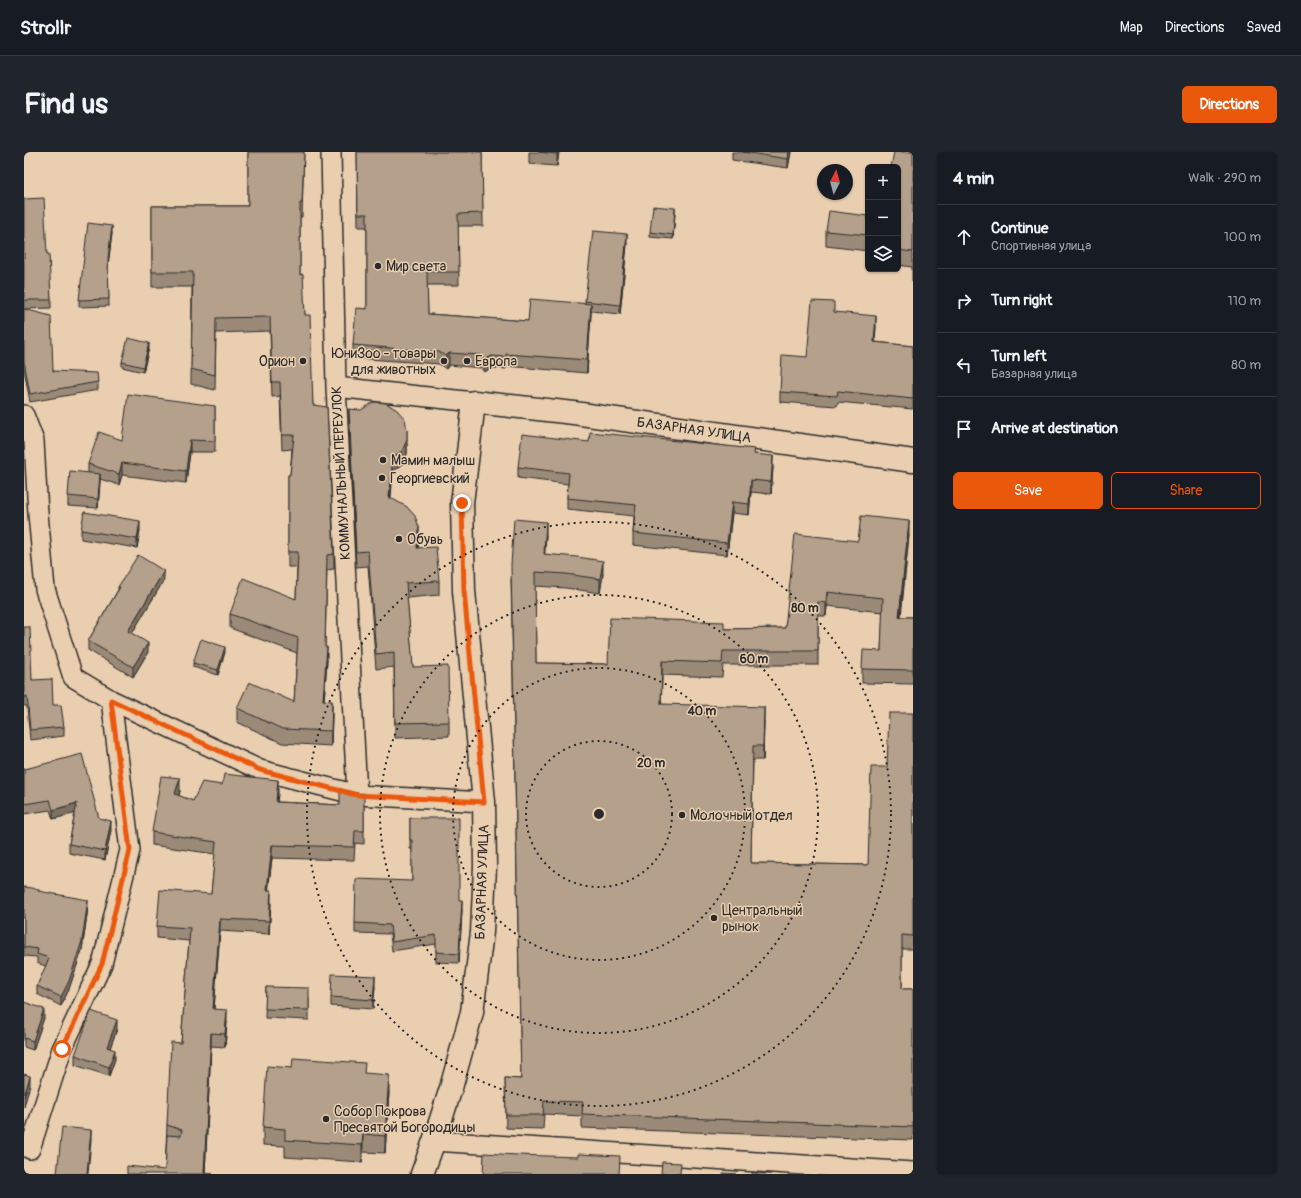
<!DOCTYPE html>
<meta charset="utf-8">
<style>
:root{--surface:#171b24;--page:#20242c;--text:#f1f3f6;--muted:#9ea1a6;--line:#363941;--accent:#ea580c}
body{margin:0;font-family:Pangolin,sans-serif;background:var(--page);color:var(--text)}
.controls{position:absolute;right:12px;top:12px;display:grid;overflow:hidden;border-radius:6px;box-shadow:0 1px 3px #0004}
.controls button{width:36px;height:36px;display:grid;place-items:center;padding:0;border:0;border-bottom:1px solid var(--line);background:var(--surface);color:var(--text);font:20px sans-serif}
.compass{position:absolute;left:793px;top:12px;width:36px;height:36px;border-radius:50%;background:var(--surface);box-shadow:0 1px 3px #0004;rotate:6deg}
.stop{position:absolute;width:12px;height:12px;margin:-9px;border:3px solid #ea580c;border-radius:50%;background:#fff}
.stop.end{background:#ea580c;border-color:#fff;box-shadow:0 1px 4px #0008}
.list{margin:0;padding:0;list-style:none}
h2{display:flex;justify-content:space-between;align-items:center;height:52px;margin:0;padding:0 16px;font-size:17px}
h2 small{font-size:13px;font-weight:400;color:var(--muted)}
.list li{display:grid;grid-template-columns:26px 1fr auto;gap:12px;align-items:center;box-sizing:border-box;height:64px;padding:0 16px;border-top:1px solid var(--line)}
.list b{display:block;font-size:15px;white-space:nowrap}
.list p{margin:0;font-size:13px;white-space:nowrap;color:var(--muted)}
.list em{font-size:13px;font-style:normal;color:var(--muted)}
.actions{display:flex;gap:8px;padding:12px 16px}
.actions a{flex:1;padding:9px 0;border:1px solid var(--accent);border-radius:6px;text-align:center;font-size:14px;color:var(--accent)}
.actions .main{background:var(--accent);color:#fff}
.icon{flex:none;width:22px;height:22px;fill:none;stroke:currentColor;stroke-width:2;stroke-linecap:round;stroke-linejoin:round}
.map{position:relative;flex:none;width:889px;height:1022px;overflow:hidden;border-radius:6px}
header{display:flex;align-items:center;gap:24px;box-sizing:border-box;height:56px;padding:0 20px;background:var(--surface);border-bottom:1px solid var(--line)}
header strong{font-size:19px}
nav{display:flex;gap:22px;margin-inline-start:auto;font-size:14px}
.intro{display:flex;align-items:center;justify-content:space-between;box-sizing:border-box;height:96px;padding:0 24px}
h1{margin:0;font-size:28px}
.button{padding:10px 18px;border-radius:6px;background:var(--accent);color:#fff;font-size:14px;font-weight:700}
main{display:flex;gap:24px;padding:0 24px}
aside{flex:1;background:var(--surface);border-radius:6px;box-shadow:0 1px 3px #0004}
.map>svg:first-child{display:block}
.lines{fill:none;stroke-linecap:round;stroke-linejoin:round}
.minor-casing{stroke:#2b2b2b;stroke-width:22}
.secondary-casing{stroke:#2b2b2b;stroke-width:25}
.minor{stroke:#e9ceb0;stroke-width:19}
.secondary{stroke:#e9ceb0;stroke-width:22}
.wall{fill:#9b8a78;stroke:#2b2b2b}
.shaded-wall{fill:#7e7061;stroke:#2b2b2b}
.building{fill:#b4a08b;stroke:#2b2b2b}
.route{stroke:#ea580c;stroke-width:5}
.ring{fill:none;stroke:#2b2b2b;stroke-width:2;stroke-dasharray:2 4}
.poi-dot{fill:#2b2b2b;stroke:#e9ceb0;stroke-width:1.5}
.labels{text-anchor:middle;dominant-baseline:central;stroke-width:3;stroke-linejoin:round;paint-order:stroke}
.poi-label{font-size:14px;fill:#2b2b2b;stroke:#e9ceb0;text-anchor:start}
.street-label{font-size:14px;fill:#2b2b2b;stroke:#e9ceb0}
.centre{fill:#2b2b2b;stroke:#e9ceb0;stroke-width:2}
.ring-label{font-size:12px;text-anchor:middle;font-weight:bold;fill:#2b2b2b;stroke:#e9ceb0;stroke-width:3;stroke-linejoin:round;paint-order:stroke}
</style>
<header>
<strong>Strollr</strong>
<nav><a>Map</a><a>Directions</a><a>Saved</a></nav>
</header>
<div class="intro"><h1>Find us</h1><a class="button">Directions</a></div>
<main>
<div class="map">
<svg width="889" height="1022" viewBox="0 0 889 1022">
<rect width="100%" height="100%" fill="#e9ceb0"/>
<filter id="ink" filterUnits="userSpaceOnUse"><feTurbulence type="fractalNoise" baseFrequency=".025" numOctaves="2"/><feDisplacementMap in="SourceGraphic" scale="8" xChannelSelector="R" yChannelSelector="G"/><feConvolveMatrix kernelMatrix="1 2 1 2 8 2 1 2 1" color-interpolation-filters="sRGB"/></filter>
<g filter="url(#ink)">
<g class="lines">
<defs>
<path id="minor" d="M307,0l5,235 21,408
M312,235l138,15
M0,263l10,26 4,73 7,75 28,88 38,23 149,70 97,25 127,7
M410,989l479,31
M6,997l32,-100 40,-85 28,-114 -19,-150"/>
<path id="secondary" d="M398,1022l12,-33 17,-53 21,-76 10,-80 3,-66 -1,-64 -20,-211 -2,-88 12,-101 100,11 339,48"/>
</defs>
<!-- minor casing -->
<use href="#minor" class="minor-casing"/>
<!-- secondary casing -->
<use href="#secondary" class="secondary-casing"/>
<!-- minor -->
<use href="#minor" class="minor"/>
<!-- secondary -->
<use href="#secondary" class="secondary"/>
</g>
<!-- wall -->
<path class="wall" d="M224,0h56l-2,65h-2v58l5,40 8,90 21,149v15l-7,1 -2,77 2,14 -3,40 8,14 -1,31 -49,-3 -45,-21v-14l57,-6 3,-49 -67,-25v-14l66,-15 1,-32h-9v-92h2l2,-26 -10,1 -2,-54 -8,1 -2,-66 -54,2 -1,57 -24,-6 1,-97h-40v-81h96z
M333,0h125l1,74h-25l1,59h-32l1,29 100,7 57,-18v-2l42,-57 -7,70 -29,-3 -4,62 -81,-7v3l-14,-1 -8,4 -3,-4 -32,-3 -3,4 -7,-5 -86,-6v-13l14,-36v-82h-9z
M505,0h30l-2,14 -28,-2z
M708,0h59l-3,16 -56,-8z
M889,0v129h-1v-14l-14,-2v-98z
M0,47l23,55 4,46v8l-27,1z
M651,61l-2,26 -23,-2v-5z
M844,64v35l-42,-5v-15z
M88,81l-4,31 1,42 -30,1v-7z
M0,157l29,62 45,11v8l-68,12 -6,-32z
M810,160l42,14 -1,16 38,4v63l-75,-7 -1,4 -57,-4v-10l27,-35z
M125,196l-6,24 -21,-5v-5z
M191,254v46h-25l-4,31 -64,-8 -3,10 -19,-6 -2,29 -30,-2v-10l20,-23v-9l34,-24z
M325,257l58,35v10l-5,11 -9,6 -2,27 28,43 -1,7 21,33v14l-32,3 6,69 36,55v14l-54,2 -1,-71 -18,2 -8,-103 -12,1 -7,-143z
M565,290l166,12 18,13 -2,27 -20,-2 -2,23 -17,-2 -5,42 -94,-10v-12l1,-17 -67,-7v-11l1,-14 -50,-6v-11z
M57,378h59l-3,18 -56,-9z
M522,383l-2,19 59,20 -3,19 -34,-5 -31,-2 1,77 72,1 116,-35 61,-1 73,-87 51,-6 -8,82h12v67l-51,-1v-14l19,-18 2,-39 -56,-6 -1,10h-8v49h-95l-1,12 -60,-2 -1,29 103,17 -1,39h-10l-2,103 117,2 19,-98 26,-54v236h-11v40h11v151l-331,-12v-12l-38,-2 -1,15 -37,-1 -1,-50 16,1 -10,-500z
M140,428l-32,53 16,19 -15,25 -45,-27v-9l30,-51v-3z
M0,475l8,53 21,25 11,22v9l-34,4 -3,-34h-3z
M201,500l-7,23 -25,-8v-4z
M0,617l75,49 12,12 -6,30 -36,-7v-9l6,-31 -22,6 -3,-9 -26,4z
M156,639l-1,5 14,5 85,-8 -1,9 87,4v38l-9,-1 -1,17 -82,-2 -4,32 3,13 -2,31 -49,-3 -6,78 13,13 -2,25 -14,-1 -6,127 -40,-3 2,-45 14,-82 8,-102 -32,-3v-12l54,-32 4,-40 -63,-9v-13z
M386,666l49,82 3,10 -3,53 -23,-1v-18l-44,7 -2,-17 -35,-1v-10l57,-42v-32h-2z
M0,735l15,4 49,17 -6,42 -13,39 -8,17 -24,-12v-8l9,-20 -9,-3v-6l-13,-1z
M351,834l-2,23 -42,-3v-9z
M242,835l43,11v22l-44,-2z
M0,850l20,16 -11,32 -9,-3z
M93,877l-7,19 5,11 -6,17 -34,-11v-10z
M341,921l24,19 -4,61 -22,-1 -1,10 -77,-5v-11l-22,-1v-18z"/>
<!-- shaded-wall -->
<path class="shaded-wall" d="M533,0h2l-2,14z
M765,0h2l-3,16v-9z
M651,56v5l-2,26v-4z
M88,74v7l-4,33v-7z
M603,82v10l-7,70v-9z
M567,152v12l-4,57v-13z
M852,164v10l-2,26v-10z
M125,191v5l-6,24v-5z
M425,201v12l-3,4v-13z
M468,204v12l-8,4v-12z
M383,278v24l-5,11 -9,6 -4,41v-15l4,-40z
M166,288v12l-4,31v-12z
M749,304v11l-2,27v-12z
M98,311v12l-3,10v-11z
M76,322v9l-2,25v-9z
M727,328v12l-2,23v-11z
M708,350v11l-5,42v-12z
M116,369v9l-3,18v-9z
M885,369v14l-10,95v-13z
M522,370v13l-2,33v-14z
M395,375v14l-2,22v-15z
M579,409v13l-3,19v-14z
M140,419v9l-36,60v-9z
M803,440v14l-1,10v-13z
M124,491v9l-15,25v-10z
M201,495v5l-7,23v-5z
M303,495v14l-4,54v-15z
M638,509v14l-1,43v-14z
M308,549v14l-1,31v-15z
M740,555v14l-1,39v-14z
M156,626v13l-5,16v-13z
M254,628v13l-2,22v-13z
M53,651v10l-24,6v-9z
M87,669v9l-6,30v-9z
M248,693v13l-5,45v-13z
M247,738v13l-2,31v-13z
M64,748v8l-6,42 -13,39 -8,17v-9z
M438,748v10l-3,53v-9z
M196,767v12l-7,90v-12z
M351,824v10l-2,23v-9z
M20,857v9l-11,32v-9z
M203,858v12l-2,25v-13z
M93,868v9l-10,27v-9z
M187,881v13l-6,128h-1z
M91,898v9l-6,17v-9z
M365,923v17l-4,61v-17z
M6,924v9l-6,22v-10z
M67,978v10l-3,34h-1z
M339,982v18l-1,10v-17z"/>
<!-- building -->
<path class="building" d="M224,0h56l-2,51h-2v72l3,-1 2,41h5l3,90 14,2 7,147 -7,1 -2,92h2l-4,53 9,1 -1,30 -49,-2 -45,-21 12,-26 45,20 4,-64 -68,-24 13,-36 53,21 2,-47h-10v-77h2l4,-40h-12l-2,-53h-8l-2,-65 -54,1 -1,57 -24,-6 2,-97h-41v-66h96z
M333,0h125l1,61 -25,1 1,58h-32l1,42 100,7 2,-22 61,5 -4,56 -81,-6v3l-14,-1 -8,4 -3,-5 -32,-2 -3,3 -7,-4 -86,-7 3,-37 11,1v-95h-9z
M514,0h19v2z
M719,0h46l-1,7z
M870,0h19v100l-15,-2v-83h-7z
M20,46l3,56h2l2,46h-27v-101z
M629,54l22,2 -2,27 -23,-3z
M805,59l39,5v19l-42,-4z
M64,71l24,3 -4,33 1,40 -30,1z
M569,79l34,3 -7,71 -35,-4z
M788,149l22,1v10l42,4 -2,26 39,4v53l-75,-8 -1,5 -57,-4 2,-37 25,2z
M0,157l27,7 2,55 44,2 1,9 -68,12 -6,-33z
M104,186l21,5 -6,24 -21,-5z
M104,242l87,12v35l-25,-1 -4,31 -64,-8 -3,11 -31,-10 11,-32 23,8z
M350,250l12,1 11,7 8,9 2,11v10l-5,11 -9,6 -4,40 18,10 8,9 4,11 -2,21 19,-1 3,34 -33,2 7,84 35,-1 1,56 -54,1 -1,-71 -18,2 -8,-103 -12,1 -7,-143 12,1z
M566,280l165,17 -1,5 19,2 -2,26 -20,-2 -2,24 -17,-2 -5,41 -94,-10 3,-28 -69,-7 2,-25 -51,-6 4,-33 67,8z
M46,319l30,3 -2,25 -30,-3z
M60,360l56,9 -3,18 -56,-9z
M837,364l48,5 -10,96h14v53l-51,-1 1,-19 18,1 2,-53 -56,-6 -1,11 -8,-1v49h-95l-1,12 -60,-2 -1,43 103,3 -1,39h-10l-2,117 117,2 3,-98h16l2,-54h24v223l-11,-1v54h11v138l-331,-13 1,-12 -39,-1 -1,14h-37l-1,-37 16,1 -10,-514 3,-46 32,3 -2,32 33,3 26,4 -3,18 -34,-5 -31,-2 1,91 72,1 2,-46 114,4v7l61,-1 10,-94 63,7z
M114,403l26,16 -36,60 20,12 -15,24 -45,-26 32,-54h-2z
M0,475h6l2,53 20,-1 1,26h8l3,22 -34,3 -3,-34 -3,1z
M177,487l24,8 -7,23 -25,-7z
M58,602l17,64 12,3 -6,30 -36,-7 8,-41 -24,7 -3,-10 -26,4v-35l5,-1z
M200,622l54,6 -2,22 64,3v-16l14,4 10,1v37h-9l-1,16 -82,-2 -5,45h4l-2,31 -49,-2 -7,90 14,1 -2,24 -14,-1 -7,140 9,1h-86v-8l38,4 2,-35 14,1 1,-6 -15,-5 4,-83 10,1 9,-115 -33,-2 3,-36 51,4 5,-52 -64,-10 9,-56 19,2 -5,16 18,7 9,-19 20,3z
M386,666h49v82h3l-3,54 -23,-2v-17l-44,7 -2,-17 -35,-2 1,-44 56,2v-41h-2z
M0,735l15,2 -1,2 50,9 -6,41 -13,40 -8,16 -24,-11 12,-28 -12,-4 1,-5 -14,-2z
M308,822l43,2 -2,24 -42,-3z
M242,835l43,1v22l-44,-1z
M0,850l20,7 -11,32 -9,-3z
M67,859l26,9 -10,27 8,3 -6,17 -34,-12z
M269,906l72,5 -1,10 25,2 -4,61 -22,-2 -1,11 -77,-5v-11l-22,-2 4,-61 25,2z
M0,922l6,2 -6,21z
M38,975l29,3 -4,44h-30z
M460,1001l33,2 61,2v-3l42,2 -1,18h-136z
M638,1010l19,1 -1,11h-19z
M728,1020l19,2h-19z
M699,1021l13,1h-13z"/>
</g>
<g class="lines" filter="url(#ink)">
<!-- route -->
<path class="route" d="M38,897l40,-85 28,-114 -19,-150 149,70 97,25 127,7 -20,-211 -2,-88"/>
</g>
<!-- distance rings -->
<g class="ring">
<circle cx="575" cy="662" r="73"/>
<circle cx="575" cy="662" r="146"/>
<circle cx="575" cy="662" r="219"/>
<circle cx="575" cy="662" r="292"/>
</g>
<!-- markers -->
<g class="poi-dot">
<circle cx="354" cy="114" r="4"/>
<circle cx="279" cy="209" r="4"/>
<circle cx="420" cy="209" r="4"/>
<circle cx="443" cy="209" r="4"/>
<circle cx="359" cy="308" r="4"/>
<circle cx="358" cy="326" r="4"/>
<circle cx="375" cy="387" r="4"/>
<circle cx="658" cy="663" r="4"/>
<circle cx="690" cy="766" r="4"/>
<circle cx="302" cy="967" r="4"/>
</g>
<g class="labels">
<!-- poi labels -->
<g class="poi-label">
<text x="362" y="114">Мир света</text>
<text x="412" y="201" text-anchor="end">ЮниЗоо - товары<tspan x="412" dy="16">для животных</tspan></text>
<text x="271" y="209" text-anchor="end">Орион</text>
<text x="451" y="209">Европа</text>
<text x="367" y="308">Мамин малыш</text>
<text x="366" y="326">Георгиевский</text>
<text x="383" y="387">Обувь</text>
<text x="666" y="663">Молочный отдел</text>
<text x="698" y="758">Центральный<tspan x="698" dy="16">рынок</tspan></text>
<text x="310" y="959">Собор Покрова<tspan x="310" dy="16">Пресвятой Богородицы</tspan></text>
</g>
<!-- street labels -->
<g class="street-label">
<text transform="translate(670 278) rotate(8)">БАЗАРНАЯ УЛИЦА</text>
<text transform="translate(317 321) rotate(-93)">КОММУНАЛЬНЫЙ ПЕРЕУЛОК</text>
<text transform="translate(458 730) rotate(-88)">БАЗАРНАЯ УЛИЦА</text>
</g>
</g>
<circle cx="575" cy="662" r="6" class="centre"/>
<g class="ring-label">
<text x="781" y="460">80 m</text>
<text x="730" y="511">60 m</text>
<text x="678" y="563">40 m</text>
<text x="627" y="615">20 m</text>
</g>
</svg>
<div class="controls">
<button>+</button>
<button>−</button>
<button><svg class="icon" aria-label="layers" viewBox="0 0 24 24"><path d="M12 4l9 5-9 5-9-5zM3 14l9 5 9-5"/></svg></button>
</div>
<svg class="compass" viewBox="-18 -18 36 36"><path d="M0-13l5 13h-10z" fill="#e53935"/><path d="M0 13l5-13h-10z" fill="#9ea1a6"/></svg>
<div class="stop" style="left:38px;top:897px"></div>
<div class="stop end" style="left:438px;top:351px"></div>
</div>
<aside>
<h2>4 min<small>Walk · 290 m</small></h2>
<ul class="list">
<li><svg class="icon" aria-label="ahead" viewBox="0 0 24 24"><path d="M12 20V5M6 11l6-6 6 6"/></svg><div><b>Continue</b><p>Спортивная улица</p></div><em>100 m</em></li>
<li><svg class="icon" aria-label="right" viewBox="0 0 24 24"><path d="M7 20v-9h11M14 6l5 5-5 5"/></svg><div><b>Turn right</b></div><em>110 m</em></li>
<li><svg class="icon" aria-label="left" viewBox="0 0 24 24"><path d="M17 20v-9H6M10 6l-5 5 5 5"/></svg><div><b>Turn left</b><p>Базарная улица</p></div><em>80 m</em></li>
<li><svg class="icon" aria-label="arrive" viewBox="0 0 24 24"><path d="M6 21V4h12l-3 4 3 4H6"/></svg><div><b>Arrive at destination</b></div></li>
</ul>
<div class="actions"><a class="main">Save</a><a>Share</a></div>
</aside>
</main>
